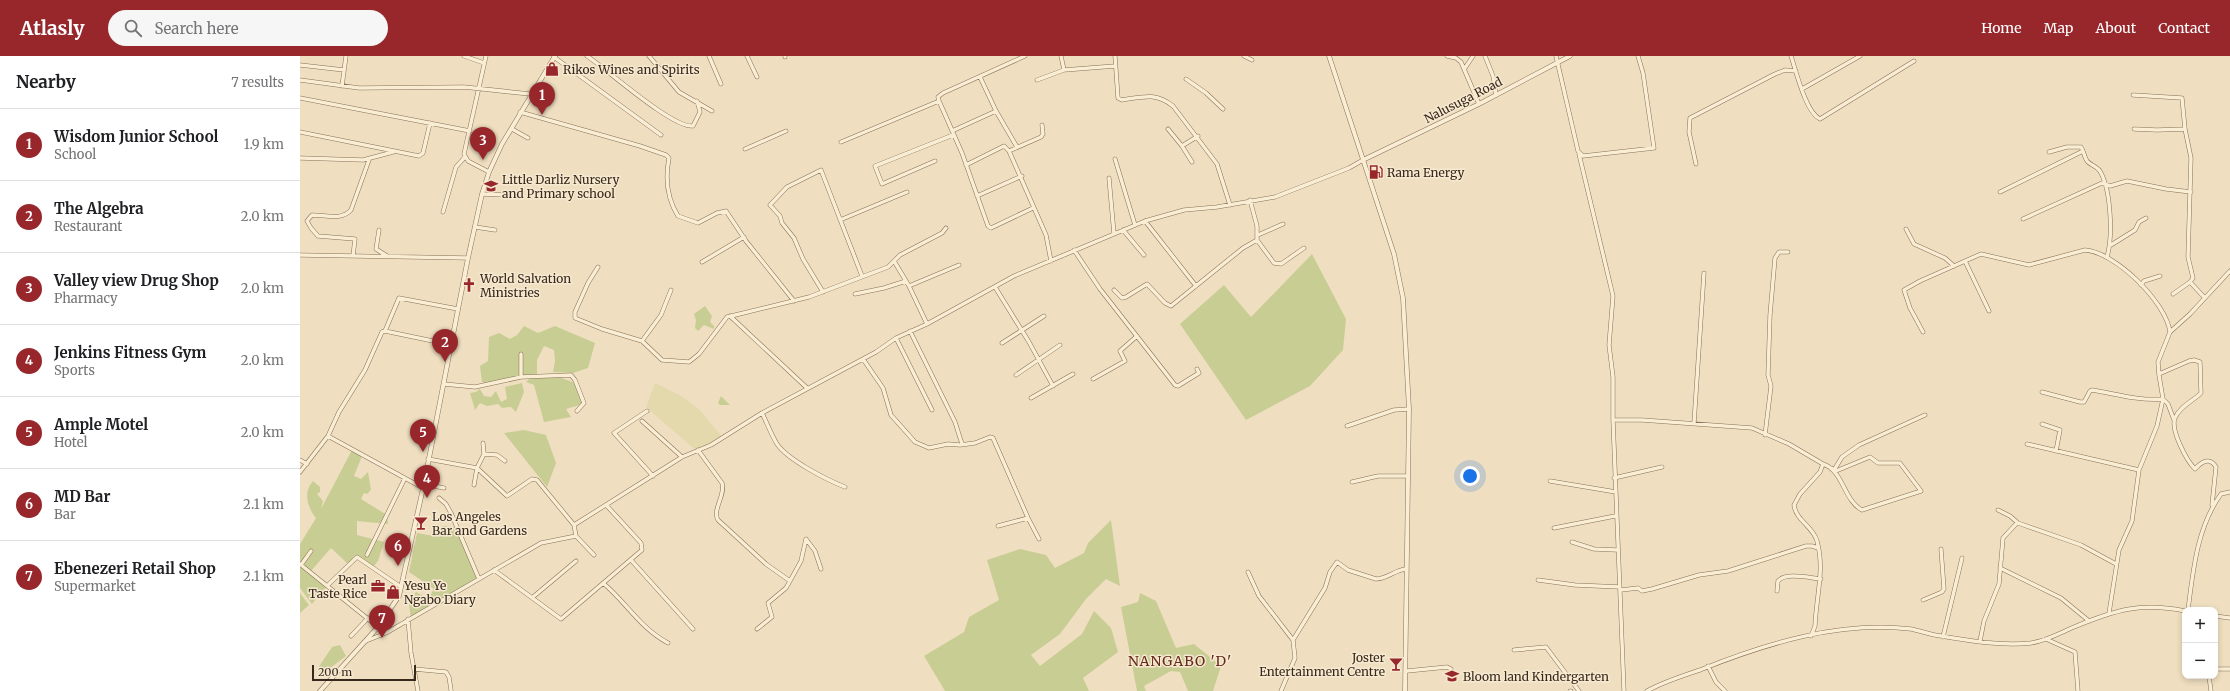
<!DOCTYPE html>
<meta charset="utf-8">
<style>
:root{--surface:#fff;--page:#f6f6f6;--text:#202124;--muted:#757577;--line:#e0e0e0;--accent:#98272c}
body{margin:0;font-family:Merriweather,serif;background:var(--page);color:var(--text)}
.controls{position:absolute;right:12px;bottom:12px;display:grid;overflow:hidden;border-radius:8px;box-shadow:0 2px 6px #0003}
.controls button{width:36px;height:36px;display:grid;place-items:center;padding:0;border:0;border-bottom:1px solid var(--line);background:var(--surface);color:var(--text);font:20px sans-serif}
.scale{position:absolute;left:12px;bottom:10px;width:104px;box-sizing:border-box;padding-left:4px;border:2px solid #37281c;border-top:0;font-size:11px;line-height:14px;white-space:nowrap;color:#37281c;-webkit-text-stroke:3px #f6e9d0;paint-order:stroke}
.you{position:absolute;left:1170px;top:420px;width:14px;height:14px;margin:-10px;border:3px solid #fff;border-radius:50%;background:#1a73e8;box-shadow:0 0 0 6px #1a73e833}
.badge{display:grid;place-items:center;width:26px;height:26px;border-radius:50%;background:var(--accent);color:#fff;font-size:13px;font-weight:700}
.pin{position:absolute;translate:-50% -33px;filter:drop-shadow(0 1px 2px #0008)}
.pin::after{content:'';position:absolute;top:21px;width:14px;height:12px;background:inherit;clip-path:polygon(0 0,100% 0,50% 100%)}
.list{margin:0;padding:0;list-style:none}
h2{display:flex;justify-content:space-between;align-items:center;height:52px;margin:0;padding:0 16px;font-size:17px}
h2 small{font-size:13px;font-weight:400;color:var(--muted)}
.list li{display:grid;grid-template-columns:26px 1fr auto;gap:12px;align-items:center;box-sizing:border-box;height:72px;padding:0 16px;border-top:1px solid var(--line)}
.list b{display:block;font-size:15px;white-space:nowrap}
.list p{margin:0;font-size:13px;white-space:nowrap;color:var(--muted)}
.list em{font-size:13px;font-style:normal;color:var(--muted)}
.icon{flex:none;width:22px;height:22px;fill:none;stroke:currentColor;stroke-width:2;stroke-linecap:round;stroke-linejoin:round}
.map{position:relative;flex:none;width:1930px;height:635px;overflow:hidden}
header{display:flex;align-items:center;gap:24px;box-sizing:border-box;height:56px;padding:0 20px;background:var(--accent);color:#fff}
header strong{font-size:19px}
nav{display:flex;gap:22px;margin-inline-start:auto;font-size:14px}
.search{width:280px;height:36px;background:var(--page);display:flex;align-items:center;gap:10px;box-sizing:border-box;padding:0 14px;border-radius:22px;color:var(--muted);font-size:15px}
main{display:flex}
aside{flex:1;background:var(--surface)}
.map>svg:first-child{display:block}
.farmland{fill:#e4d9ad}
.green{fill:#c8cd94}
.lines{fill:none;stroke-linecap:round;stroke-linejoin:round}
.minor-casing{stroke:#887058;stroke-width:4.5}
.tertiary-casing{stroke:#887058;stroke-width:5}
.minor{stroke:#f9edd3;stroke-width:3.5}
.tertiary{stroke:#f9edd3;stroke-width:4}
.labels{text-anchor:middle;dominant-baseline:central;stroke-width:3;stroke-linejoin:round;paint-order:stroke}
.poi-label{font-size:12px;fill:#37281c;stroke:#f6e9d0;text-anchor:start}
.street-label{font-size:12px;fill:#37281c;stroke:#f6e9d0}
.quarter-label{font-size:14px;letter-spacing:1px;fill:#65281b;stroke:#f6e9d0}
</style>
<header>
<strong>Atlasly</strong>
<div class="search"><svg class="icon" aria-label="search" viewBox="0 0 24 24"><circle cx="10" cy="10" r="6"/><path d="M15 15l6 6"/></svg>Search here</div>
<nav><a>Home</a><a>Map</a><a>About</a><a>Contact</a></nav>
</header>
<main>
<aside>
<h2>Nearby<small>7 results</small></h2>
<ul class="list">
<li><span class="badge">1</span><div><b>Wisdom Junior School</b><p>School</p></div><em>1.9 km</em></li>
<li><span class="badge">2</span><div><b>The Algebra</b><p>Restaurant</p></div><em>2.0 km</em></li>
<li><span class="badge">3</span><div><b>Valley view Drug Shop</b><p>Pharmacy</p></div><em>2.0 km</em></li>
<li><span class="badge">4</span><div><b>Jenkins Fitness Gym</b><p>Sports</p></div><em>2.0 km</em></li>
<li><span class="badge">5</span><div><b>Ample Motel</b><p>Hotel</p></div><em>2.0 km</em></li>
<li><span class="badge">6</span><div><b>MD Bar</b><p>Bar</p></div><em>2.1 km</em></li>
<li><span class="badge">7</span><div><b>Ebenezeri Retail Shop</b><p>Supermarket</p></div><em>2.1 km</em></li>
</ul>
</aside>
<div class="map">
<svg width="1930" height="635" viewBox="0 0 1930 635">
<rect width="100%" height="100%" fill="#efdfc0"/>
<!-- farmland -->
<path class="farmland" d="M355,327l26,13 19,14 23,28 -25,14 -52,-45z"/>
<!-- green -->
<path class="green" d="M1012,198l34,65 -3,31 -33,36 -64,34 -66,-96 44,-39 27,32z
M405,250l7,10 -2,6 4,4v3l-10,-4 -6,6 -3,-3 1,-8 -2,-6z
M224,270l14,7 17,-7 40,17 -7,25 -15,5 -20,-1 2,-11 -1,-11 -10,-4 -7,14v15l-51,9 -4,-2 -2,-16 8,-5 1,-24 10,-4 11,6 7,-4z
M256,320l19,7 8,21 -17,5 5,8 -27,5 -10,-37 -8,-3 4,-4z
M222,327l2,9 -8,20 -5,-5 -9,1 -4,-4 -11,2 -7,-3 -5,7 -5,-17 6,-1 4,-3 4,7 7,1 5,-6 5,11 6,-3 -2,-12z
M421,340l9,9h-10l-2,-2z
M224,374l22,5 10,28 -9,24 -43,-54z
M52,394l10,6 -8,20 7,3 7,-7 3,18 -4,4 -3,-1 -3,6 26,16 1,9 -31,-3v14l27,7 -6,19 -5,6 -18,-12 -7,9 -17,-16 -20,23 -11,-8v-19l16,-26c-9,-11 -13,-26 -3,-37l7,6v5l-3,2 6,7 -2,8z
M811,464l9,66 -14,-7 -20,20 -26,35 -29,21 9,11 42,-32 12,-23 17,17 7,24 -35,26 6,13h-144l-21,-35 40,-24 5,-15 30,-17 -12,-40 33,-11 26,6 9,13 29,-15 4,-10z
M142,470l14,1 23,53 -68,39 -2,-15 7,-12 12,7 6,-10 -25,-17 8,-39 23,4z
M0,510l26,21 -14,17 -12,-16z
M0,537l9,12 -9,8z
M840,537l16,8 20,47 18,-4 27,22 -8,25h-25l-8,-19 -9,-1 -27,15 2,5h-9l-16,-84 17,-5z
M40,589l6,11 -25,19 -3,-7 14,-21z"/>
<g class="lines">
<defs>
<path id="minor" d="M164,0l20,7
M186,0l-22,98 4,7 21,11
M287,0c21,14 85,72 106,70l7,-14 -3,-11
M349,0l30,36 33,19
M409,0l12,28
M447,0l10,21
M485,0v1
M761,0l3,14
M815,0l3,42 4,2c21,-3 33,-8 51,6l44,58 13,41
M944,0l8,4
M1147,0l9,2 5,4 18,42
M1185,0l8,20 3,19
M1256,0l22,95 5,5 71,-8 -11,-75 -5,-17
M1491,0c5,15 15,57 29,63l94,-58
M254,1l107,78
M0,9l44,5
M1165,12l8,-12
M680,21l16,34 21,36
M886,23l20,14 17,16
M0,24l59,8 105,-1 66,7
M737,24l27,-10 51,-4
M42,30l4,-30
M1502,33l58,-33
M1833,39l49,3 3,31
M0,42l170,33
M639,45l23,52 26,73 3,2 42,-20
M220,56l120,34 26,9 3,3c-4,20 -2,40 9,58l20,7 19,-10 9,-2 20,30 48,60
M212,73l16,9
M868,73l14,17 16,-10
M1834,73l23,1 28,-1 6,29 -3,99 5,21 -3,4 14,15
M652,75l44,-20
M0,76l119,24 4,-3 7,-30
M541,86l98,-41 -1,-4 5,-4 82,-37
M882,90l10,16
M445,93l41,-18
M709,95l37,84 5,26
M1749,96l18,-5h14c3,4 3,10 6,14 4,5 11,5 14,12 10,19 12,63 6,84
M1279,98l34,142 -4,49 4,32v43
M0,102l63,2 30,-8
M815,103l20,66
M635,105l-53,23 -7,-18 78,-31
M1396,108l-7,-32 1,-14 85,-44 10,-4 11,1
M666,109l38,-19 5,5 32,-14 2,-3 -1,-9
M809,122l5,56
M1700,136l83,-41
M182,138l23,1
M677,140l45,-20
M950,144l7,26v14l17,23 7,1 23,-16
M143,156l13,-45 9,-10
M1723,163l79,-36 8,3 17,-5 39,8 25,3
M540,164l67,-28
M845,165l51,65
M175,171l20,3
M1606,173l8,15 31,14 9,8
M79,174l-3,19 11,7
M823,174l21,25
M958,179l25,-11
M1811,189l24,-15 4,-8 7,-4
M774,194l26,39 75,96 3,1 21,-13 -2,-4
M0,199l168,3
M53,200l2,-17 -37,-3 -7,-8 -4,-7 5,-6c14,0 29,6 39,-5l18,-50
M594,205l6,-6 42,-22 4,-5
M1665,205l24,50
M402,206l42,-25
M298,211l-10,16 -13,29v6l27,11 40,12
M1841,229l3,-4 16,-5
M609,230l50,-21
M695,231l34,55 24,44
M371,234l-10,25 -19,26 20,19 27,2 10,-8 28,-37 82,-20 79,-30 6,-6 15,25 18,38
M814,234l8,8 4,-1 21,-13 18,19 6,3 72,-58 14,-8
M523,236l-20,-33 -9,-21 -12,-15 -2,-7 -10,-11 17,-18 34,-17 41,106
M555,238l29,-6 22,-7
M1873,238l17,-12
M430,260l77,72
M85,275l67,14
M610,275l45,91 7,22
M1623,276l-13,-24 -6,-18 16,-9 61,-27 48,11 56,-15c30,2 81,52 85,82l-12,30 1,13 4,24 -6,27 -18,44 -7,51 -13,29 -10,63
M1870,276l20,-18 40,-43
M596,282l36,72
M702,287l42,-27
M563,303l20,29 8,27 24,27 14,6 19,-4 12,1 15,-2 15,-6 3,1 35,80 11,21
M1859,318l30,-13 5,-1 6,2 1,31c-8,8 -22,14 -26,25 -5,12 12,43 20,51 7,-8 15,-12 21,-2l-4,38
M716,319l44,-30
M221,321v-23
M793,323l32,-18 -5,-10 17,-15
M144,328l31,3 46,-10 50,-2 4,5 9,23 -7,8
M1742,336l38,10h4l6,-11 2,-1c24,4 47,11 71,9l5,5 6,16
M731,342l42,-24
M347,355l-33,22 39,43
M462,357c5,10 9,21 15,31 11,16 50,36 68,43
M342,365l40,36
M1394,367l10,-150
M1742,368l18,6 -4,21
M1047,370l47,-16 15,-1
M1465,379l6,-49 -3,-11 2,-60 5,-57 4,-6h9
M28,380l11,-24 26,-42 17,-38 3,-1 14,-33 59,11
M1727,388l112,26
M398,394l24,33c4,12 -10,26 -4,37l48,44 24,17 11,-20 5,-22 9,12 6,18
M184,398l13,1 8,6
M128,403l49,9 7,-14 -1,-11
M0,404l7,4
M1523,408c20,6 21,37 39,46l59,-19 -21,-28h-22l-8,-6 -34,14 -5,-3
M1534,414l8,-13 17,-12 66,-30
M0,416l28,-36 95,52
M1314,422l48,-11
M1250,425l66,11
M1052,426l26,-6h30
M124,428l20,4
M174,429l3,-17 30,28 25,-17 5,1 37,45
M139,442l7,6 5,9 28,66
M1698,454l12,6 8,7 63,22 35,19
M698,470l30,-8
M1254,472l61,-12
M276,480l18,19
M1272,486l22,7 23,1
M67,499l38,-77
M331,504l62,69
M0,508l78,63
M1,509l10,-14
M1700,512l61,30 28,23
M194,514l67,49 81,-69 -1,-7 -34,-37
M948,516l11,24 34,44
M1238,524l37,5 45,2
M303,527c24,20 36,44 65,60
M28,529l29,-28 44,30
M1321,534l17,-2 4,3 10,-2 47,-14 29,-4 78,-25h6l6,2
M1477,535l1,-10c8,-9 32,-3 43,-2
M233,541l43,-36
M1623,544l19,-8 2,-3 -3,-40
M1888,554c5,-39 9,-83 33,-116l9,-2
M1915,560l15,2
M108,563l3,34 7,38
M457,573l15,-12 -4,-14 18,-15 4,-7
M51,580l17,-18
M1643,581l19,-79
M1746,583l29,13 3,39
M66,585l20,-8 155,-90 35,-7 -2,-11 108,-68 29,-12 51,-32 114,-61 20,-14 31,-14 87,-48 131,-55 39,-11 33,-3 58,-10 74,-29 14,-8
M1680,585l4,-20 15,-37 4,-46 14,-15
M1214,594l32,-3 33,44
M1408,610l8,16 9,9
M114,613l32,3 3,5 2,13
M1915,613h15
M1107,615l40,-4 4,2
M1909,620l2,15
M981,635l14,-33 -2,-18 32,-52 5,-16 7,-10 11,8 28,9c11,0 19,-9 30,-10
M1270,635h1
M1324,635l-11,-271h29l110,8 37,16 34,20 -3,8 -20,22 -6,11c2,16 19,21 23,36 8,28 -1,57 -2,85l-4,10
M1347,635c16,-9 35,-15 53,-21 67,-27 139,-49 211,-41 10,2 20,6 30,7 29,5 60,10 90,7 15,-2 29,-10 43,-16 41,-17 66,-25 111,-16"/>
<path id="tertiary" d="M1029,0l65,198 9,44 6,111 -4,282
M1063,104l116,-56 91,-48
M20,635l58,-64 21,-31 25,-112 44,-226 14,-64 7,-22 13,-28 53,-88"/>
</defs>
<!-- minor casing -->
<use href="#minor" class="minor-casing"/>
<!-- tertiary casing -->
<use href="#tertiary" class="tertiary-casing"/>
<!-- minor -->
<use href="#minor" class="minor"/>
<!-- tertiary -->
<use href="#tertiary" class="tertiary"/>
</g>
<!-- icons -->
<defs>
<symbol id="shop-bare" viewBox="-9 -9 18 18"><path d="M-5-2.5h2.3a2.7 3.5 0 0 1 5.4 0H5L5.5 6h-11ZM-1.5-2.5h3a1.5 2.3 0 0 0-3 0Z" fill="#98272c" stroke="#f6e9d0" stroke-width="2.5" paint-order="stroke"/></symbol>
<symbol id="fuel-bare" viewBox="-9 -9 18 18"><path d="M-5.5-6h7V0h2V4h1.3V-2.5L3-4.5l.8-.8L6-3V5H2.5V1h-1V6h-7ZM-4.2-4.7v3.2H.2V-4.7Z" fill="#98272c" stroke="#f6e9d0" stroke-width="2.5" paint-order="stroke"/></symbol>
<symbol id="school-bare" viewBox="-9 -9 18 18"><path d="M0-5L7-2L0 1L-7-2ZM-4 1L0 2.5L4 1V4Q0 6-4 4Z" fill="#98272c" stroke="#f6e9d0" stroke-width="2.5" paint-order="stroke"/></symbol>
<symbol id="church-bare" viewBox="-9 -9 18 18"><path d="M-1.2-6h2.4v3.5h3.3v2.4h-3.3V6h-2.4V-.1h-3.3v-2.4h3.3Z" fill="#98272c" stroke="#f6e9d0" stroke-width="2.5" paint-order="stroke"/></symbol>
<symbol id="bar-bare" viewBox="-9 -9 18 18"><path d="M-6-5H6L.8 .8V4.5H3.5V6h-7V4.5H-.8V.8Z" fill="#98272c" stroke="#f6e9d0" stroke-width="2.5" paint-order="stroke"/></symbol>
<symbol id="office-bare" viewBox="-9 -9 18 18"><path d="M-6-3h4V-5.5h4V-3h4V5H-6ZM-1-4.5V-3h2v-1.5ZM-6 0V1H6V0Z" fill="#98272c" stroke="#f6e9d0" stroke-width="2.5" paint-order="stroke"/></symbol>
</defs>
<g fill-rule="evenodd">
<use href="#shop-bare" x="242" y="3" width="20" height="20"/>
<use href="#fuel-bare" x="1066" y="106" width="20" height="20"/>
<use href="#school-bare" x="181" y="120" width="20" height="20"/>
<use href="#church-bare" x="159" y="219" width="20" height="20"/>
<use href="#bar-bare" x="111" y="457" width="20" height="20"/>
<use href="#office-bare" x="68" y="520" width="20" height="20"/>
<use href="#shop-bare" x="83" y="526" width="20" height="20"/>
<use href="#bar-bare" x="1086" y="598" width="20" height="20"/>
<use href="#school-bare" x="1142" y="610" width="20" height="20"/>
</g>
<g class="labels">
<!-- poi labels -->
<g class="poi-label">
<text x="263" y="13">Rikos Wines and Spirits</text>
<text x="1087" y="116">Rama Energy</text>
<text x="202" y="123">Little Darliz Nursery<tspan x="202" dy="14">and Primary school</tspan></text>
<text x="180" y="222">World Salvation<tspan x="180" dy="14">Ministries</tspan></text>
<text x="132" y="460">Los Angeles<tspan x="132" dy="14">Bar and Gardens</tspan></text>
<text x="67" y="523" text-anchor="end">Pearl<tspan x="67" dy="14">Taste Rice</tspan></text>
<text x="104" y="529">Yesu Ye<tspan x="104" dy="14">Ngabo Diary</tspan></text>
<text x="1085" y="601" text-anchor="end">Joster<tspan x="1085" dy="14">Entertainment Centre</tspan></text>
<text x="1163" y="620">Bloom land Kindergarten</text>
</g>
<!-- street labels -->
<g class="street-label">
<text transform="translate(1163 44) rotate(-27)">Nalusuga Road</text>
</g>
<!-- quarter labels -->
<g class="quarter-label">
<text x="880" y="605">NANGABO 'D'</text>
</g>
</g>
</svg>
<div class="controls">
<button>+</button>
<button>−</button>
</div>
<div class="scale">200 m</div>
<div class="you"></div>
<div class="pin badge" style="left:242px;top:59px">1</div>
<div class="pin badge" style="left:145px;top:306px">2</div>
<div class="pin badge" style="left:183px;top:104px">3</div>
<div class="pin badge" style="left:127px;top:442px">4</div>
<div class="pin badge" style="left:123px;top:396px">5</div>
<div class="pin badge" style="left:98px;top:510px">6</div>
<div class="pin badge" style="left:82px;top:582px">7</div>
</div>
</main>
